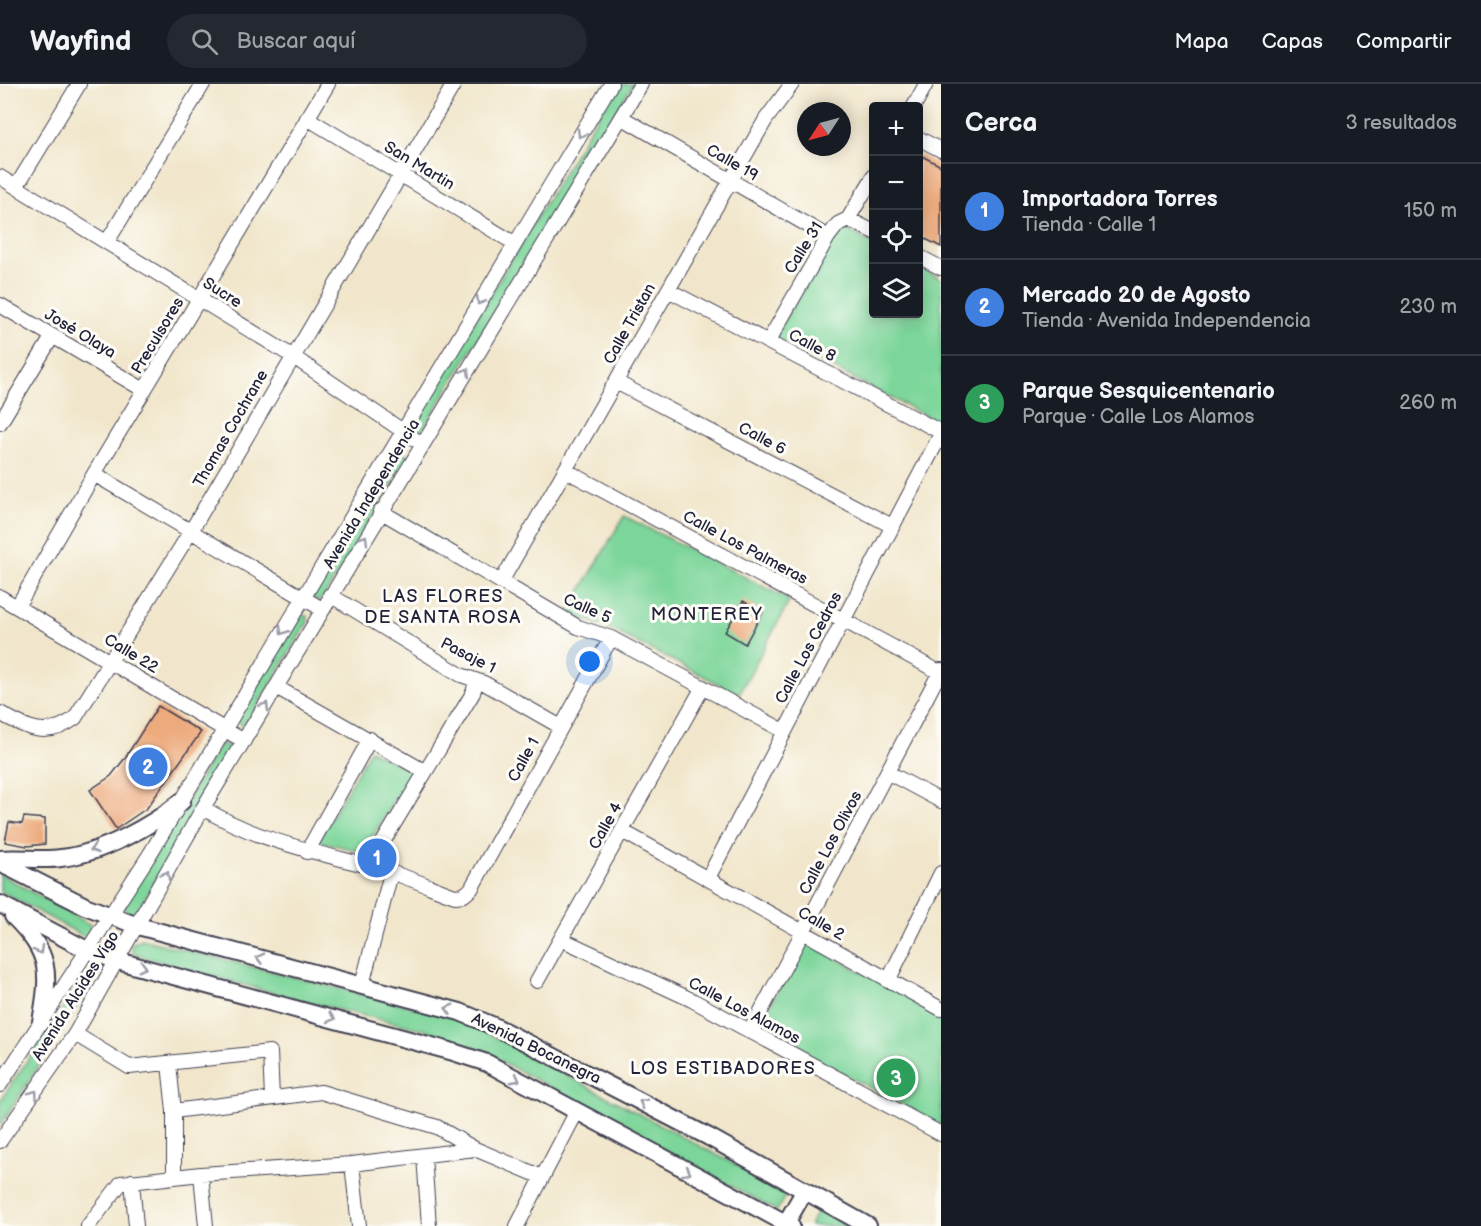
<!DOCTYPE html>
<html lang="es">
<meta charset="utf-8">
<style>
:root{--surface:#171b24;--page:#242831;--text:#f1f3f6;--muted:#9ea1a6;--line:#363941;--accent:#0f766e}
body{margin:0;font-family:"Balsamiq Sans",sans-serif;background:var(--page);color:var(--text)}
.controls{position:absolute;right:18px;top:18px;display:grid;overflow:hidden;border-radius:6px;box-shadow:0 3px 15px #0003}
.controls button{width:54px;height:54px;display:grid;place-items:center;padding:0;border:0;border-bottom:2px solid var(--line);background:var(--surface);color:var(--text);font:30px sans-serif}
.compass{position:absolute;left:797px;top:18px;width:54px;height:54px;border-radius:50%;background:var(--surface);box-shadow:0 3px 15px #0003;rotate:234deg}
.you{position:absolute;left:590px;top:578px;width:21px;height:21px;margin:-15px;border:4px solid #fff;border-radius:50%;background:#1a73e8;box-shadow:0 0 0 9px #1a73e833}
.badge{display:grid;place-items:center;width:39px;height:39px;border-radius:50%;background:var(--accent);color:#fff;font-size:20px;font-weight:700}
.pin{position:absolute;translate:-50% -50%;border:3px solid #fff;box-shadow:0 2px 6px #0006}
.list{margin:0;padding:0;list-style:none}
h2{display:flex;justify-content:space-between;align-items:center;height:78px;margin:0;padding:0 24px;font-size:26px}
h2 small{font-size:20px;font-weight:400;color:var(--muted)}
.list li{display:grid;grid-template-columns:39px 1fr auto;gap:18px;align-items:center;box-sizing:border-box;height:96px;padding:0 24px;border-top:2px solid var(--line)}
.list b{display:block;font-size:22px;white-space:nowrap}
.list p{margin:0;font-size:20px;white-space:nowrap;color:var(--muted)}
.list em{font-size:20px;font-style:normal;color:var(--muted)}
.icon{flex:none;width:33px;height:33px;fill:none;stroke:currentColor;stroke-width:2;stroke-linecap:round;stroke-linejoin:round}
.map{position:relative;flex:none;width:941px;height:1142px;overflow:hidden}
header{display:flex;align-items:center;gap:36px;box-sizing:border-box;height:84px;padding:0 30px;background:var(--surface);border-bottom:2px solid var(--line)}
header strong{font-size:28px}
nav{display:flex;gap:33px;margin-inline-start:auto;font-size:21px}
.search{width:420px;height:54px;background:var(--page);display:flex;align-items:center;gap:15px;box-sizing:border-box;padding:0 21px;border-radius:33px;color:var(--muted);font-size:22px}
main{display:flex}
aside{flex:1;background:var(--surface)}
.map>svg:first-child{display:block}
.green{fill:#7cd59a;stroke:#4f7c6a;stroke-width:1.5}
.building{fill:#edaa7d}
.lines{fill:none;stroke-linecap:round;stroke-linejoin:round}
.minor-casing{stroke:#413f51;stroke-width:16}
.major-casing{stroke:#413f51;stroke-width:20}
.minor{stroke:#fff;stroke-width:14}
.major{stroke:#fff;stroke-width:16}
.oneway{stroke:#9c9ca7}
.labels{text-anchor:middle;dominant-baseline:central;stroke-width:6;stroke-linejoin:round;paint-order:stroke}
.street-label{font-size:16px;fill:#22223b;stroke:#fdfcf7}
.neighbourhood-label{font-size:18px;letter-spacing:1.5px;fill:#22223b;stroke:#fdfcf7}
</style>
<header>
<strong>Wayfind</strong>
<div class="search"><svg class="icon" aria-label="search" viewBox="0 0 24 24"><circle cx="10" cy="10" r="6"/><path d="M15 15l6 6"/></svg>Buscar aquí</div>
<nav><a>Mapa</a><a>Capas</a><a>Compartir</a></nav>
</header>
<main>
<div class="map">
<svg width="941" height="1142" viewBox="0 0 941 1142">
<rect width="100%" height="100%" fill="#fdfcf7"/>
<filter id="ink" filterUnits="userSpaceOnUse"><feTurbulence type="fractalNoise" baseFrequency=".0167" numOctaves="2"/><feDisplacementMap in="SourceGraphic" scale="12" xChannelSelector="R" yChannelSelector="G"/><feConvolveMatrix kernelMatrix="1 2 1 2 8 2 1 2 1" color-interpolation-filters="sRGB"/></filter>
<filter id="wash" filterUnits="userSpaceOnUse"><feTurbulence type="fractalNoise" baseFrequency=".008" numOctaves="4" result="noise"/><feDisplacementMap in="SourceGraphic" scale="24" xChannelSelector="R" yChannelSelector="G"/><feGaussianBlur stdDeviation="1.35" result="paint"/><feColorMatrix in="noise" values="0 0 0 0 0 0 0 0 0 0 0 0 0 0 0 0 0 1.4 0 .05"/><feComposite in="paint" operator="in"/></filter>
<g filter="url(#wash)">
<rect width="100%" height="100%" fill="#f1e6cb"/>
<!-- green -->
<path class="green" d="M617,0h16l-214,352 -10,-7z
M840,142l33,18 1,70h44l1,-47 22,12v139l-2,5 -165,-86z
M399,366l7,3 1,6 -84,139 -5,3 -7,-4z
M624,432l166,84 -51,94 -137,-69 -35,-11z
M299,530l8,2 1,6 -63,104h-3l-6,-7z
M221,659l10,4v5l-94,159 -7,3 -4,-2 -2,-7z
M370,666l42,21 -49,81 -45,-11z
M0,790l89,50 4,5 -6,9 -87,-47z
M141,855l317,79 329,174 -10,19 -298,-162 -50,-18 -115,-27 -164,-45 -18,-7v-8z
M804,857l137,74v110l-183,-96z
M92,888l3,7 -95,147v-25l86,-128z
M817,1126l31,16h-38z"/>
<g id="blocks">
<!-- building -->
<path class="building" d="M918,70l23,12v81l-23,-12z
M743,517l20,11 -18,32 -20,-12z
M158,622l43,26 -54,76 -31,21 -26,-39 21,-14 14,-18z
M24,733l21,2v25l-18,2 -22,-4 4,-20 13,2z"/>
</g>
</g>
<g filter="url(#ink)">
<use href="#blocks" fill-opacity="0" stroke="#413f51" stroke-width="1.5"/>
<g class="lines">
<defs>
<path id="minor" d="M914,22l12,-22
M621,33l207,120
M307,34l207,125
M918,54l23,12
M0,93l292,179 130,88
M16,103l63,-103
M848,135l26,13
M107,158l96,-158
M918,172l23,12
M668,206l273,142
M0,221l144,85
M768,258l60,-105 10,-13 10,-5 26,-43
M616,298l276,144
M0,339l52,-86
M565,386l376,203
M94,390l228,135
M380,427l198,116 33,11 173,93
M501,498l265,-463 26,-35
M330,511l131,80 23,8 77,44
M0,513l244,144
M17,523l77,-133 234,-390
M276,603l148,84
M0,629c27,16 48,26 75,5l116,-187 263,-447
M887,688l54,29
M203,724c57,35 124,46 187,64 22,7 43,16 65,24l9,-1 7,-6 140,-251
M622,747l319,178
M307,768l63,-113
M368,783l105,-174 3,-11
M708,794l233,-444
M561,855l131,61 249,134
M537,897l166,-294
M888,897l53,-108
M362,901l29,-112
M750,948l191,-362
M75,950l54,33 141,-15 2,46
M169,980l5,47v65
M0,1001l150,-231 461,-770
M174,1027l147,-19 116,35 38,22
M0,1057l75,-107 128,-226 438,-724
M424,1072l5,70
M352,1080l7,62
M201,1090l5,52
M132,1097l4,45
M88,1142l33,-43 80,-9 151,-10 123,-15 67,28
M517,1142l60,-115"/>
<path id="major" d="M0,775c20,-2 41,2 61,-1 39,-4 91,-32 121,-57
M0,779l85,43 53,20 322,86 36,15 213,110 159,89
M0,820l87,46 31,11 332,90 37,12 304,163
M13,832c38,38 37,55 28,106
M786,1139l18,-31"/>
</defs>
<!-- minor casing -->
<use href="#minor" class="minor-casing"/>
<!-- major casing -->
<use href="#major" class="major-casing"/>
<!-- minor -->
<use href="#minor" class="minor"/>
<!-- major -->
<use href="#major" class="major"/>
</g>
<!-- one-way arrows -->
<defs><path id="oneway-chevron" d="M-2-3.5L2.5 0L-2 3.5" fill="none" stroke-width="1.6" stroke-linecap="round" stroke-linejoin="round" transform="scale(1.5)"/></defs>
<g class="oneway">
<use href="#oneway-chevron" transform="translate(581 50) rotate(121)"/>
<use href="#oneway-chevron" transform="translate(480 217) rotate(121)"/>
<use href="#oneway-chevron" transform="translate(466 288) rotate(-59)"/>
<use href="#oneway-chevron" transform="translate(364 455) rotate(-59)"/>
<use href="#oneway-chevron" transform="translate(283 547) rotate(121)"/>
<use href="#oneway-chevron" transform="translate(265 622) rotate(-59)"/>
<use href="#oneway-chevron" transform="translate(94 765) rotate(162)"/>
<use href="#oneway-chevron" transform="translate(166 791) rotate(-61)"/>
<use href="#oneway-chevron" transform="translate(39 866) rotate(61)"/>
<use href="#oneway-chevron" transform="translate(260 874) rotate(-165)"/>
<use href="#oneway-chevron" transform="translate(143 883) rotate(15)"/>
<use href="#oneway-chevron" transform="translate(449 925) rotate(-165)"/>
<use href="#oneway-chevron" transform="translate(331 934) rotate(15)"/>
<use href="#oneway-chevron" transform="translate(516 995) rotate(28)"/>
<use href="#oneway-chevron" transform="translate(34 1010) rotate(-55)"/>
<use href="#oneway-chevron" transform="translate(643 1019) rotate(-153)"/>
<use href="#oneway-chevron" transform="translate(687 1088) rotate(29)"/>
</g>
</g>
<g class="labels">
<!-- street labels -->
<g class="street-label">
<text transform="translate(732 79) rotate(30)">Calle 19</text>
<text transform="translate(419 82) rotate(31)">San Martin</text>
<text transform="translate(804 164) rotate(-58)">Calle 31</text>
<text transform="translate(222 209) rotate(32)">Sucre</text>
<text transform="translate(630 240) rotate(-61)">Calle Tristan</text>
<text transform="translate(80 250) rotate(31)">José Olaya</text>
<text transform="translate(158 252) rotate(-59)">Preculsores</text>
<text transform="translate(812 262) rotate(28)">Calle 8</text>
<text transform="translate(231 345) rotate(-60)">Thomas Cochrane</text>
<text transform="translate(762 355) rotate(28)">Calle 6</text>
<text transform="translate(372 410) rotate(-59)">Avenida Independencia</text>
<text transform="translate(745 464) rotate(28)">Calle Los Palmeras</text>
<text transform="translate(587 525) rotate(24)">Calle 5</text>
<text transform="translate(809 564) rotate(-62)">Calle Los Cedros</text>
<text transform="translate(131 570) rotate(31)">Calle 22</text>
<text transform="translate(468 572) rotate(27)">Pasaje 1</text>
<text transform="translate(524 676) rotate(-61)">Calle 1</text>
<text transform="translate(606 742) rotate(-61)">Calle 4</text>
<text transform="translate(831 759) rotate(-62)">Calle Los Olivos</text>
<text transform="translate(821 840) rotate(30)">Calle 2</text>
<text transform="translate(76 912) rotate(-58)">Avenida Alcides Vigo</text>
<text transform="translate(744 927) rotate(28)">Calle Los Alamos</text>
<text transform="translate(536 965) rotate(26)">Avenida Bocanegra</text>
</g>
<!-- neighbourhood labels -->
<g class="neighbourhood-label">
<text x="443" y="512">LAS FLORES<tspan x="443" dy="21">DE SANTA ROSA</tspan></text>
<text x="707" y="530">MONTEREY</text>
<text x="723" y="984">LOS ESTIBADORES</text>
</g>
</g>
</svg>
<div class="controls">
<button>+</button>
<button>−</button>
<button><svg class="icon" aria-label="locate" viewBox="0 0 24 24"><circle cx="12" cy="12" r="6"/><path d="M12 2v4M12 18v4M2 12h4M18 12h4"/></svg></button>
<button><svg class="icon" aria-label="layers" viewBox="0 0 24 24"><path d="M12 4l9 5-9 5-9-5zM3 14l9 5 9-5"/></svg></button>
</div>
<svg class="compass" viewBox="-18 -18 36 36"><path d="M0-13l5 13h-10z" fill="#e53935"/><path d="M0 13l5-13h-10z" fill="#9ea1a6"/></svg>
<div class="you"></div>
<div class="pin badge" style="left:377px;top:774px;background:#3f7fe0">1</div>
<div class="pin badge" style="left:148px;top:683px;background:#3f7fe0">2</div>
<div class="pin badge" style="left:896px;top:994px;background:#2e9e5b">3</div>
</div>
<aside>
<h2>Cerca<small>3 resultados</small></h2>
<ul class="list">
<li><span class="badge" style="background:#3f7fe0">1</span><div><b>Importadora Torres</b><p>Tienda · Calle 1</p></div><em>150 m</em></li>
<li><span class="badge" style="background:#3f7fe0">2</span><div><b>Mercado 20 de Agosto</b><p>Tienda · Avenida Independencia</p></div><em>230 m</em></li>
<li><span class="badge" style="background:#2e9e5b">3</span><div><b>Parque Sesquicentenario</b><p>Parque · Calle Los Alamos</p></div><em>260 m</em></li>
</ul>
</aside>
</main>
